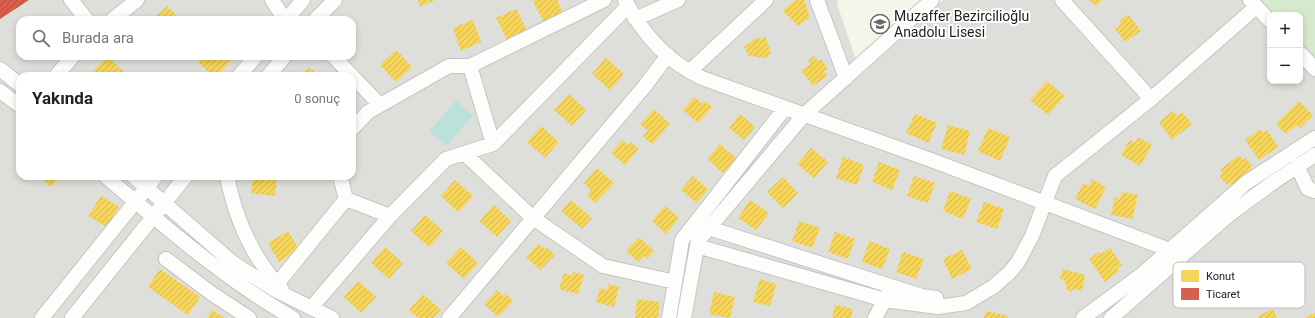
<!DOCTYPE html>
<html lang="tr">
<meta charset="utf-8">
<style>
:root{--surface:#fff;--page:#f2f2f2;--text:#222;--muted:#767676;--line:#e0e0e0}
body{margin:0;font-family:Roboto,sans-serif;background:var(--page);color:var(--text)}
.controls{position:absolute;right:12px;top:12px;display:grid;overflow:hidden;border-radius:8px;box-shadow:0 2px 6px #0003}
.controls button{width:36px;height:36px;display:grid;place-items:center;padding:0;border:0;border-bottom:1px solid var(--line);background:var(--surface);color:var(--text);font:20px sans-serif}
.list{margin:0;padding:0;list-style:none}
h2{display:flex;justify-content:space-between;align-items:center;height:52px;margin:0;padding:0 16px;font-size:17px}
h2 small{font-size:13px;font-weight:400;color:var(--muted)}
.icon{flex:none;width:22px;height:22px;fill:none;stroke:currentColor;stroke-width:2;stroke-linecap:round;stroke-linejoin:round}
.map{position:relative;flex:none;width:1315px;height:318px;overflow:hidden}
.search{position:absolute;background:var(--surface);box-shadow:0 2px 6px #0003;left:16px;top:16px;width:340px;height:44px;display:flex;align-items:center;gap:10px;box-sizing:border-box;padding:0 14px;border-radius:12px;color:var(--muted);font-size:15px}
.panel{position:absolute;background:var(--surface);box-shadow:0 2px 6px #0003;left:16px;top:72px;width:340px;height:108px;border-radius:12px}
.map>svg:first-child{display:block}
.residential{fill:#dededb;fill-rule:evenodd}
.education{fill:#f3f6e8}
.grass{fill:#d5e9cd}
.pitch{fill:#bbe1db}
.homes{fill:url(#homes-hatch)}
.shops{fill:url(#shops-hatch)}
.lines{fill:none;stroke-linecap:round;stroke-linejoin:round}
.minor-casing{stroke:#c5c5c2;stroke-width:16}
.minor{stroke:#fdfdfc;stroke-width:14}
.labels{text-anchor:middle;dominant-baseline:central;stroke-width:4;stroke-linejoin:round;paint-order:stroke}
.poi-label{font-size:14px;fill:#212121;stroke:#fff;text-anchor:start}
.key{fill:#fff;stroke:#bcbcbc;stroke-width:1}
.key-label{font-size:11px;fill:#212121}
</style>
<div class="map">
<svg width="1315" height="318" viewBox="0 0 1315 318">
<defs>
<pattern id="homes-hatch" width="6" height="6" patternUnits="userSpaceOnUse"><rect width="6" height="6" fill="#f6d55c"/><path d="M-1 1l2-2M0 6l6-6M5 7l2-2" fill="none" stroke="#d3b750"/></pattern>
<pattern id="shops-hatch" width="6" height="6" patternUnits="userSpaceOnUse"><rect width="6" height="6" fill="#d6604d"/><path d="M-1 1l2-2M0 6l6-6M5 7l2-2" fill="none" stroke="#ad4f40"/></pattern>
</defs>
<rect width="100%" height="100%" fill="#efefea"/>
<!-- residential -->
<path class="residential" d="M0,0h1315v318h-1315zM1270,15h30v66h-30zM20,20h332v36h-332zM20,76h332v100h-332z"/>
<!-- education -->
<path class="education" d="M837,0h106l-82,75 -23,-68z"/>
<!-- grass -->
<path class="grass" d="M1256,0h59v64l-15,-17v-32h-30z"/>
<!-- pitch -->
<path class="pitch" d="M456,101l17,15 -27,30 -17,-15z"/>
<!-- homes -->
<path class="homes" d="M418,0h18l-16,6z
M535,0h22l6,12 -19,10 -11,-21z
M795,0h9l6,17 -12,9 -15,-15z
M1089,0h13l-6,6z
M168,6l12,14h-29z
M516,9l11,21 -20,10 -11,-22z
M1128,14l13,17 -16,11 -10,-13 7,-5 -3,-3z
M473,20l8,22 -20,9 -8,-23z
M765,36l6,17 -4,5 -18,-2 -5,-9 13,-10 4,3z
M396,50l16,17 -16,15 -16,-17z
M203,56h26l3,3 -16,17h-3l-15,-14z
M814,56l4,5 3,-2 7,10 -4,2 3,5 -14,10 -12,-16 10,-6 -3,-3z
M108,57l17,16 -3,3h-26l-4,-4z
M606,58l18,16 -14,16 -18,-16z
M308,67l13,9h-19z
M1047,81l18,15 -17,19 -18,-15z
M569,94l17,16 -14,16 -18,-16z
M695,97l7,7 3,-3 7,6 -14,16 -15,-13z
M1299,101l14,14 -13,13 -3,-3 -11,9 -10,-10z
M654,109l16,15 -18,20 -9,-8 5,-5 -8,-7z
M1173,111l4,5 5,-4 10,12 -20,16 -13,-18z
M740,114l15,13 -11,13 -15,-12z
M915,114l22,9 -9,20 -22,-10z
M948,125l22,6 -6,24 -23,-6z
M541,126l18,16 -14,16 -18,-16z
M988,128l22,9 -10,24 -22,-10z
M1260,129l3,4 4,-3 11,17 -19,13 -14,-20z
M1138,137l14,8 -12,21 -19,-11 9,-15 5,3z
M622,140l6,5 3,-3 8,7 -14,16 -14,-12z
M720,144l16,14 -13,15 -16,-14z
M811,148l17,14 -14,16 -17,-14z
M1239,155l4,5 3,-2 6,8 -2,1 2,3 -19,16 -3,-3 -3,2 -8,-9 4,-3 -3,-3z
M843,157l21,8 -7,20 -21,-7z
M879,162l21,8 -8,20 -20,-8z
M597,168l17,15 -19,20 -8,-8 4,-5 -7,-7z
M38,176h22l-9,11z
M253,176h24l-2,20 -24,-3z
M693,176l15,13 -11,14 -16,-13z
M914,176l21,7 -7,20 -21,-7z
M783,177l15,16 -15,15 -16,-16z
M1092,179l14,8 -11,22 -20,-10 8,-16 6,3z
M455,180l18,16 -15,16 -17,-16z
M950,191l21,8 -8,20 -20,-8z
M1122,192l16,3 -6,24 -21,-4 4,-18 5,2z
M101,196l18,11 -12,20 -19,-11z
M571,200l21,18 -10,11 -21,-18z
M750,200l19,13 -13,17 -18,-12z
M984,202l20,7 -7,20 -21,-7z
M494,205l17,16 -14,16 -18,-16z
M665,206l14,12 -13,16 -14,-13z
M425,215l18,16 -14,16 -18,-16z
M799,221l21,7 -8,20 -20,-7z
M288,231l11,18 -20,13 -11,-19z
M835,232l20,7 -7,20 -20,-7z
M639,237l15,14 -7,8 -3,-3 -6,6 -12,-11z
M869,241l21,8 -8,20 -20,-7z
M538,244l6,5 2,-2 9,8 -15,15 -14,-13z
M385,247l18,16 -14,16 -18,-16z
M461,247l17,16 -14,16 -18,-16z
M1110,248l12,17 -5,3 2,3 -14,11 -16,-23 10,-7 2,2z
M962,250l10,19 -20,10 -9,-20z
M903,252l21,7 -8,20 -20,-7z
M160,269l40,28 -12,18 -40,-28z
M1063,269l22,6 -3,16 -8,-2 -4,3 -3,-2 -2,-9 -5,-2z
M573,272l11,3 -6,19 -19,-5 5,-16 8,3z
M760,279l16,5 -6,22 -17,-4z
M358,281l18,16 -15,16 -17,-16z
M609,284l10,3 -5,20 -18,-5 4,-14 7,2z
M497,290l6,6 2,-3 8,8 -15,16 -14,-13z
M714,292l21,5 -5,21 -21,-4z
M423,294l18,16 -8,8h-15l-9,-8z
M637,299l23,3 -2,16h-23z
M835,305l18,4 -2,9h-19z
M1273,309l4,9h-18l-1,-2z
M212,310l13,8h-18z
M986,311l22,5v2h-24z
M1315,313v5h-11z"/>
<!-- shops -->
<path class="shops" d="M0,0h29l-29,19z"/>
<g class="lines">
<defs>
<path id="minor" d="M71,0l16,20
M272,0l13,20
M625,0c17,33 43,62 77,78l229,82 239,90
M817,0l29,78
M1250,0l20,21
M635,19l43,-19
M112,20l25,-20
M286,20l17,-20
M315,20l20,-20
M1300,53l15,16
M333,56l47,49
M470,66l134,-66
M0,69l20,16
M690,71l76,-71
M56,76l17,-20
M239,76l17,-20
M268,76l17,-20
M0,91l20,15
M1151,99l105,-92
M352,129l16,-17 81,-46h21l23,78
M464,153l69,65 70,48 72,16
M1297,166l11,23 7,2
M105,176c62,52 118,102 188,142
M133,176l100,87 44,28 55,27
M227,176c8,42 26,82 55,114
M346,199l44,17
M709,228l213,68 14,2
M697,246l188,54 53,7 28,-4 27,-16 17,-15 8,-10 14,-26 23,-60 96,-77 -89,-99
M166,259l45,34 38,25
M277,284l69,-85 -6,-23
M311,308l79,-92 56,-57 47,-15 135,-138
M42,318l114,-142
M72,318l114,-142
M449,318l195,-231 24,-32
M669,318l13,-78 103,-132
M684,318l14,-77 106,-126 128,-115
M875,318l14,-26
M1083,318l57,-42 107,-94 68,-44
M1111,318l119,-104 45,-33 40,-26"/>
</defs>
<!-- minor casing -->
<use href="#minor" class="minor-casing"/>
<!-- minor -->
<use href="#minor" class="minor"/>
</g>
<!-- icons -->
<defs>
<symbol id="school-ring" viewBox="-11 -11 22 22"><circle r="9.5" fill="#fff" stroke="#696967" stroke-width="1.5"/><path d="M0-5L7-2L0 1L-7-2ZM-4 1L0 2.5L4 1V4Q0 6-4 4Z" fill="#696967"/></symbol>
</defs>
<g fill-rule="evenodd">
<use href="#school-ring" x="869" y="13" width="22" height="22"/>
</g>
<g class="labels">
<!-- poi labels -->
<g class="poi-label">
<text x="894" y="16">Muzaffer Bezircilioğlu<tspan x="894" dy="16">Anadolu Lisesi</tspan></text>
</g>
</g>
<!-- legend -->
<rect x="1173" y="262" width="132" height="46" rx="6" class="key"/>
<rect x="1181" y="270" width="18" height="12" fill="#f6d55c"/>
<rect x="1181" y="288" width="18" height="12" fill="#d6604d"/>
<g class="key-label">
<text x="1206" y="280">Konut</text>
<text x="1206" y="298">Ticaret</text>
</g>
</svg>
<div class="controls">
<button>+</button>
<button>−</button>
</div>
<div class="search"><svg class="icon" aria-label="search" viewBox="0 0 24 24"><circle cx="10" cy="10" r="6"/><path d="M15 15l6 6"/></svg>Burada ara</div>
<section class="panel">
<h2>Yakında<small>0 sonuç</small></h2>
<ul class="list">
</ul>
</section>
</div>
